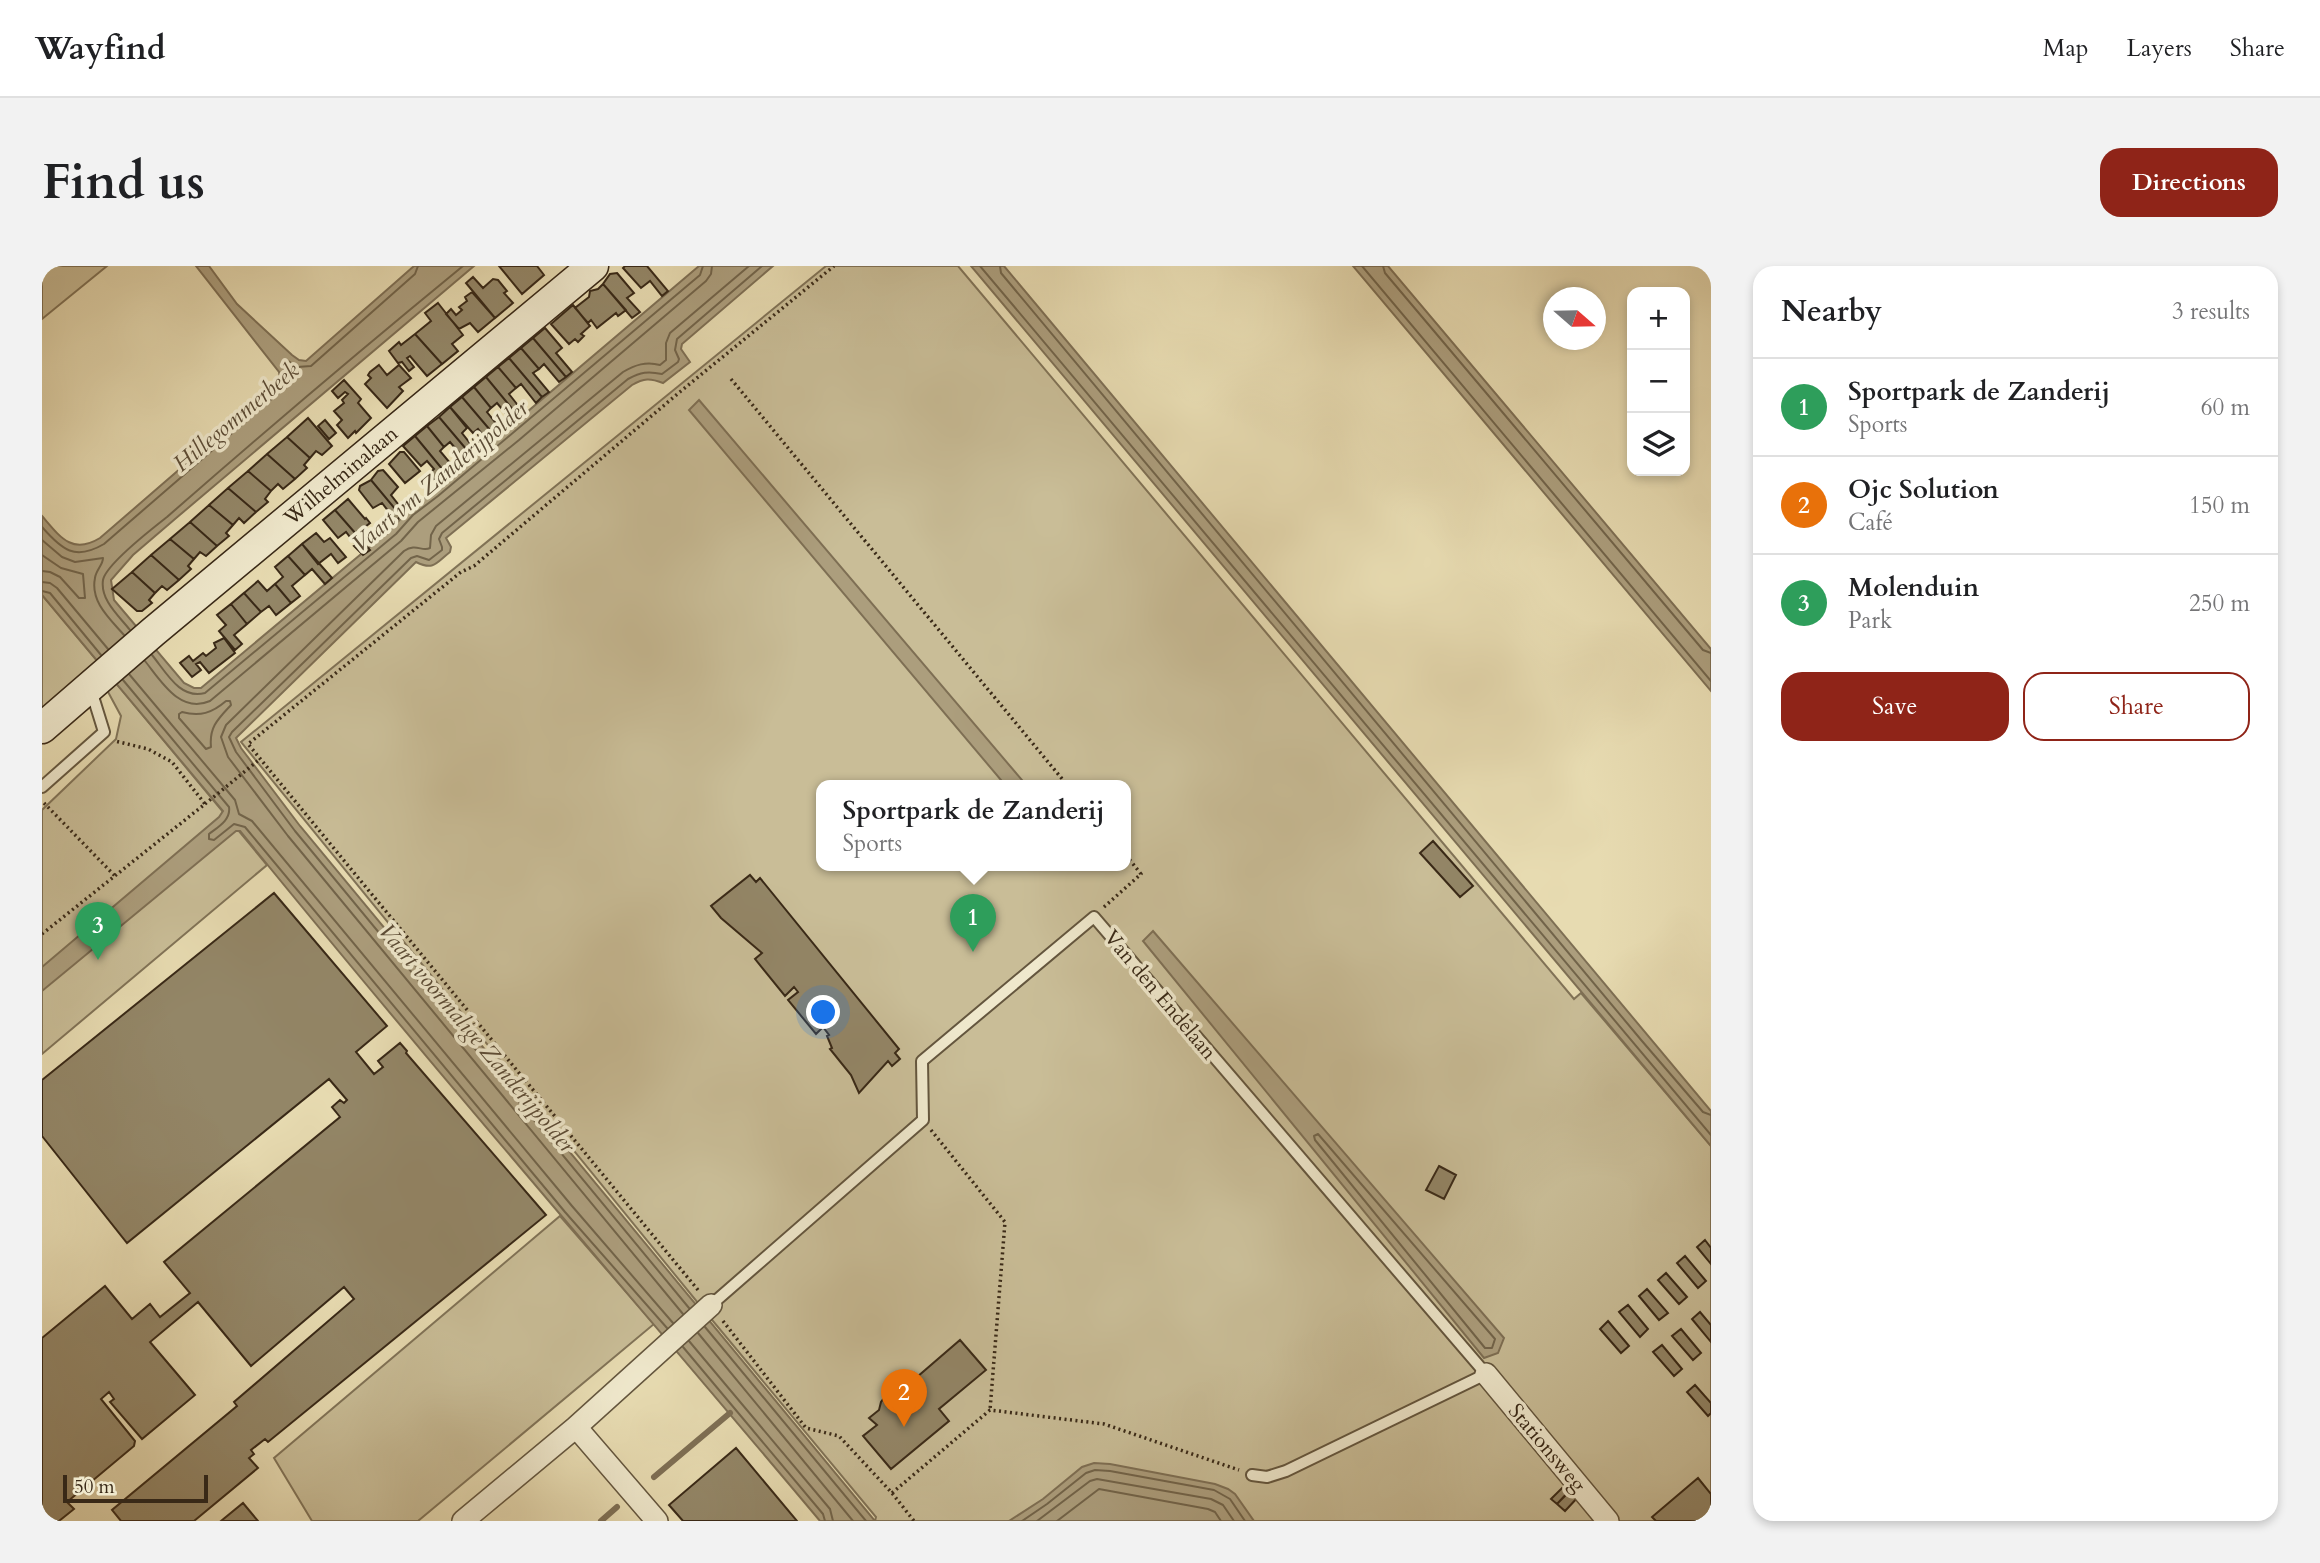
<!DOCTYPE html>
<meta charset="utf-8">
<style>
:root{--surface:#fff;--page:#f2f2f2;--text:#202124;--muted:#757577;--line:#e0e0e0;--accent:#8f2418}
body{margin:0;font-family:Cardo,serif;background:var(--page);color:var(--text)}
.controls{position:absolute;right:21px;top:21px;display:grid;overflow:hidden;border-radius:14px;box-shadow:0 4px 10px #0003}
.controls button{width:63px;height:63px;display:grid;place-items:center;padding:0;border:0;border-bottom:2px solid var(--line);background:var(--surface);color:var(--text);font:35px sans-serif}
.compass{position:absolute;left:1501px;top:21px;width:63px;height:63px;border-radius:50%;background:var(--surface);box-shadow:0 4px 10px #0003;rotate:110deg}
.scale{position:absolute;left:21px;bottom:18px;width:145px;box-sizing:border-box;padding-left:7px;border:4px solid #392917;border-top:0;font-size:19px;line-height:24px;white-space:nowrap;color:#392917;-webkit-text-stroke:5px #efe8cc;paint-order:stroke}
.you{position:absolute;left:782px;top:747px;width:24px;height:24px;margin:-18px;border:5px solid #fff;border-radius:50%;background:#1a73e8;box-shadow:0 0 0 10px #1a73e833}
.badge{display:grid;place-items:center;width:46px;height:46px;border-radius:50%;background:var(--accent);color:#fff;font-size:23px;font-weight:700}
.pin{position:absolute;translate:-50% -58px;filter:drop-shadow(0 2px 4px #0008)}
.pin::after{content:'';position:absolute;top:37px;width:24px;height:21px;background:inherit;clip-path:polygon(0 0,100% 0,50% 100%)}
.popup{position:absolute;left:774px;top:514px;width:315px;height:91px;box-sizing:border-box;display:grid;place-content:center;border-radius:14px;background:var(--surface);filter:drop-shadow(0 2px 5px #0005);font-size:23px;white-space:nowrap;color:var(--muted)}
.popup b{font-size:26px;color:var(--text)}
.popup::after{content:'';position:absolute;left:50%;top:100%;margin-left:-14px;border:14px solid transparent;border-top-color:var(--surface)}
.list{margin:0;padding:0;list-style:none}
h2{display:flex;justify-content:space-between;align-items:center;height:91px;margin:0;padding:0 28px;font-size:30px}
h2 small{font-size:23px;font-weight:400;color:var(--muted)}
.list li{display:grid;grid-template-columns:46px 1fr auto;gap:21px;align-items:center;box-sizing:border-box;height:98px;padding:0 28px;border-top:2px solid var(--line)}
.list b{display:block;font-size:26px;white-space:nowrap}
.list p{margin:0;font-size:23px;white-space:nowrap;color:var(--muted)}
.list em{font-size:23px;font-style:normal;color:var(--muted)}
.actions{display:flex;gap:14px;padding:21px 28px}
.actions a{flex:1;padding:16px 0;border:2px solid var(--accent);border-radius:21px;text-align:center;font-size:24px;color:var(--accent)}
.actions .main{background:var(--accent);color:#fff}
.icon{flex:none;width:38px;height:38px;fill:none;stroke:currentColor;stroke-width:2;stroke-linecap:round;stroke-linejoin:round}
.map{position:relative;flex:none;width:1669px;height:1255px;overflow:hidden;border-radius:21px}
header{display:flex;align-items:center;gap:42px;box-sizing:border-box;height:98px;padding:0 35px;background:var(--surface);border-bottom:2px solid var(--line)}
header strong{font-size:33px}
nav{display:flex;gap:38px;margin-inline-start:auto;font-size:24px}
.intro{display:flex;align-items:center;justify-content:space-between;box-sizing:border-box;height:168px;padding:0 42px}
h1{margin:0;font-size:49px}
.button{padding:18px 32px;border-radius:21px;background:var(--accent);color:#fff;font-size:24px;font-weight:700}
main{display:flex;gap:42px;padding:0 42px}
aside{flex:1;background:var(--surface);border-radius:21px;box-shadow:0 4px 10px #0003}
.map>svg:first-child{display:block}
.green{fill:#c9bd97;stroke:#817357;stroke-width:2;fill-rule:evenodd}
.water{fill:#ac9e7d;stroke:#7e6f54;stroke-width:2}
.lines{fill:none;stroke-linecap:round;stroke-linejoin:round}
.shore{stroke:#72644a;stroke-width:2}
.stream{stroke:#7e6f54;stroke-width:6}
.building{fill:#938667;stroke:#392917;stroke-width:2}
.service-casing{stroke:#64563e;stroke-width:14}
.minor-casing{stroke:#64563e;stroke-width:24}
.secondary-casing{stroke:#392917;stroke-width:33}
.path{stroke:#392917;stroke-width:3.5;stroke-dasharray:2 3.5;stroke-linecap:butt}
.service{stroke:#efe8cc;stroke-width:10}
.minor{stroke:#efe8cc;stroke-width:21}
.secondary{stroke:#efe8cc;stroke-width:30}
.labels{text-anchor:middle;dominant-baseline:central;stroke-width:7;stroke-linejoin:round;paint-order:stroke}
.street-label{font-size:21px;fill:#392917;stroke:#efe8cc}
.water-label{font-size:23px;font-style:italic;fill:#5c4c36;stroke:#efe8cc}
</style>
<header>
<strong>Wayfind</strong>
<nav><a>Map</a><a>Layers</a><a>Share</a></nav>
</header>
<div class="intro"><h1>Find us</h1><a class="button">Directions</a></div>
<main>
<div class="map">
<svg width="1669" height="1255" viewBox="0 0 1669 1255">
<rect width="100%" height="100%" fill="#e7dbb1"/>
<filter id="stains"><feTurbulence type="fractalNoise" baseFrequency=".00286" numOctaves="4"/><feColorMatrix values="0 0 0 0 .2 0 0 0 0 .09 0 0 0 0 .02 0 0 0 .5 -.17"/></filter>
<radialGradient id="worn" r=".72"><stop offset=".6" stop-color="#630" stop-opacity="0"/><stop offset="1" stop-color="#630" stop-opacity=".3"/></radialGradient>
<!-- green -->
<path class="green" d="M0,0h65l-65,53z
M784,0h132l616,733 7,-6 130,153v375h-836l1,-4 -178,-214 -457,-561zM779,520h304v80h-304z
M0,329l57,68 -57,48z
M74,417l151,182 -225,189v-244l74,-71 5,-23 -14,-26z
M518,950l94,108 -236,197h-106l-38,-63z"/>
<!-- water -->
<path class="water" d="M154,0h13l28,38 55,51 7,5 7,1 108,-95h60l-299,253 -42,36 -22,25 3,20 70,83 10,5h7l190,-159 18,-19 25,-19 265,-225h74l-91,78 -1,5 9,13 -27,21c-13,-5 -19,-5 -31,2l-186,153 5,9 -1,5c-14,11 -16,19 -34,10l-180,176 5,10 59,78 575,695h-55c-193,-230 -391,-457 -580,-690h-4l-194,160v-24l177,-150 4,-6 -181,-216v-79c18,21 30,39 58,22l177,-153 3,-7 -1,-6z
M929,0h33l707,845v35z
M1311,0h35l323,383v42z
M657,134l328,386h-21l-317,-376z
M1111,665l351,407 -6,15 -14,5 -341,-417z
M1052,1197l16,1 105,20 13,5 7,5 19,27h-245l34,-22 39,-32z"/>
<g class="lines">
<!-- shore -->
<path class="shore" d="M938,0l731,869
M958,0l1,7 641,768 61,71 8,3
M1320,0l349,415
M1341,0l2,7 318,377 8,3
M0,261c20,23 33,34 62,17l178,-154 5,-12 -5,-14 1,-4h4l10,7 14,-1 104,-92 3,-8
M0,274l20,17 13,5 28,-4c0,7 -7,12 -8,20 -5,24 15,41 29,57
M0,289l19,13 22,6 2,24h-6l-19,-21 -10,-5 -8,-1
M0,316l8,1 7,5 51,61
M0,325l8,2 51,62
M88,364c-11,-14 -30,-30 -27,-50 3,-16 50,-52 64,-63 97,-85 196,-169 296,-251
M110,389c14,17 28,45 53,38l191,-159 17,-19 25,-19 262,-221 3,-9
M103,395c16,20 35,53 65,40l191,-160 17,-19 101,-82 187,-159 5,-7 1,-8
M87,408l106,126 4,14 13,7 320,385 101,117
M81,414l106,127c2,13 -11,20 -20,27v5l5,1 20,-16 11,3 320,385 102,116
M184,435h4l1,4c-13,14 -22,22 -20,42l-5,2 -27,-31v-4l3,-2c18,5 30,1 44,-11z
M1276,868l177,205 -3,9h-7l-170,-208 -1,-4z
M647,1042l-394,-477 -59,-79 -7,-15 3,-5 179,-174 6,-2 12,4 13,-10v-3l-3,-8 3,-6 186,-154c13,-7 20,-8 34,-5l16,-12 1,-3 -4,-9 2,-11 85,-73
M641,1048l-395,-478 -60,-79 -7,-20 5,-12 178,-174c12,-8 18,1 26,-3l1,-13 5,-9 187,-154c12,-7 23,-11 37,-7l6,-5v-17l4,-10 79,-67
M663,1061l161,194
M656,1067l155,188
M647,1075l141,168 3,12
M641,1081l140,167 2,7
M980,1255l25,-17 39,-31 9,-3 15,1 104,19 16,9 15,22
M995,1255l53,-40 7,-2 114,20 12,6 11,16
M1015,1255l42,-32 109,20 7,3 6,9"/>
<!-- stream -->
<path class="stream" d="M612,1211l76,-64
M559,1255l16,-14"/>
</g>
<!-- building -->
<path class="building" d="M457,0h38l7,9 -22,19z
M583,0h22l21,25 -6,5 -12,-15 -9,7 -18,-20z
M575,7l17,20 -7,5 13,14 -8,6 -29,-34 7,-10z
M431,11l10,11 10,-9 5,1 9,11 -3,2 9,10 -18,15 -29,-35z
M561,18l23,26 -8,6 -2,-3 -19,15 -6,-8 -3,3 -13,-15 14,-11 1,-6 8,-2z
M430,26l23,26 -17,14 -8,-9 -11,6 -13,-15 5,-5 5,6 6,-5 -3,-3 8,-6 -2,-4z
M396,37l25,32 -11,9 6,7 -16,13 -27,-30 16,-13 -6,-8z
M531,39l17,21 -9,8 3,2 -6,6 -3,-3 -6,5 -18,-20z
M503,62l17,20 -6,5 16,19 -6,5 -33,-39z
M373,68l27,30 -15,12 -17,-20 -3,2 7,9 -5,4 -7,-9 -4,1 -9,-12 10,-9 2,3z
M491,72l33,39 -7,5 -15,-18 -5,5 -18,-21z
M479,82l18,21 -6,4 16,19 -7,5 -33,-39z
M467,92l33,39 -6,6 -15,-19 -5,4 -18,-21z
M337,99l8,10 12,-10 12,13 -12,9 4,4 -16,17 -22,-24 6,-6 -3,-3 2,-3z
M456,101l18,21 -7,6 15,19 -5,4 -33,-40z
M444,111l33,40 -6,5 -16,-19 -6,5 -17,-21z
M302,114l17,19 -3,4 13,15 -15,15 -1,-2 -7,7 -11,-13 5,-5 -8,-9 10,-8 -2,-3 6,-6 -3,-2 -7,6 -6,-7z
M432,121l17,21 -4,4 16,20 -7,5 -34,-40z
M420,131l34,40 -7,6 -11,-14 -5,4 -23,-26z
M408,141l17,21 -5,5 15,19 -5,4 -33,-39z
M397,151l33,39 -6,5 -16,-19 -6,5 -17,-21z
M266,152l24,28 -10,9 -6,-4 -6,7 -23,-21z
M283,154l11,13 -7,6 -11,-13z
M385,160l17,21 -4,4 16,19 -8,6 -33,-40z
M373,170l33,40 -10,8 -9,-10 5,-5 -7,-8 -6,5 -18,-20z
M245,171l23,21 -6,7 3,3 -12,11 -28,-25z
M358,186h4l16,19 -15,12 -16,-19z
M225,188l28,25 -12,10 -5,-5 -7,7 -23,-20z
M341,204l15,17 -7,8 14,18 -4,3 -30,-36 7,-9z
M206,205l23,20 -6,8 3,3 -12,10 -28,-24z
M329,214l30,36 -5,5 -14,-18 -9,5 -14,-18 1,-4z
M186,222l28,24 -12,11 -5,-5 -6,7 -24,-20z
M306,233l17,20 1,-1 4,5 -14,11 -21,-24z
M167,239l24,20 -7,8 3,3 -12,10 -27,-24z
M293,244l35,40 -7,5 -9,-9 2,-1 -10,-13 -8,6 -15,-18z
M148,256l27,24 -11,10 -6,-4 -6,7 -24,-20z
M274,267l8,9 6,-4 16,19 -8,6 -7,-9 -13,10 -16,-20z
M128,273l24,20 -6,7 3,3 -12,11 -28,-25z
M260,278l30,34 -7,6 -13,-15 -7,6 -17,-19z
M109,289l28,25 -12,10 -5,-4 -7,7 -23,-21z
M246,290l17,19 -13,11 8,10 -9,7 -16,-19 8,-7 -8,-10z
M90,306l23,21 -6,7 3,3 -10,8h-5l-25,-22z
M216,315l9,10 8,-7 16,19 -15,12 -7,-9 -8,6 -17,-19z
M202,327l17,19 -14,12 -16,-20z
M189,338l16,20 -13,11 8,9 -7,6 -16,-19 7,-6 -9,-10z
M182,372l11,15 -26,20 -9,-11 -4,2 5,6 -9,7 -12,-14 9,-7 4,5 10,-8 3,3 10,-8 -2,-5z
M1391,575l40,45 -13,11 -40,-44z
M708,609l6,7 4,-4 139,171 -4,4 5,6 -8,7 -4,-5 -29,32 -8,-18 -21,-26 2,-1 -5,-12 2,-1 -6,-8 -7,7 -28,-34 10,-8 -4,-5 -9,9 -30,-37 7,-6 -41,-35 -10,-12z
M232,627l113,133 -31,26 18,22 9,-7 -5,-6 22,-18 7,8 -1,2 140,162 -278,227 -3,-3 -14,11 3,4 -5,4 9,10 -64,53h-73l-9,-11 125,-104 -3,-4 120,-103 -10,-12 -93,79 -53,-64 -48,40 45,53 -53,44 -32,-37 4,-3 -5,-7 -8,7 34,42 -1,5 -67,56 7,7 -15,12h-11l-6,-5v-178l63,-52 27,33 18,-15 10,13 30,-24 -26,-31 176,-145 -8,-10 8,-7 4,3 3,-3 -18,-21 -202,164 -85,-107v-56z
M1397,900l17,9 -12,24 -18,-9z
M1663,974l6,8v16l-14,-17z
M1643,990l21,25 -8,7 -21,-25z
M1624,1007l21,24 -8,7 -21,-24z
M1605,1023l21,24 -9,7 -20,-24z
M1586,1039l20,24 -8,8 -21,-25z
M1658,1046l11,13v17l-19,-23z
M1566,1055l21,25 -8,7 -21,-24z
M1639,1063l20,24 -8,7 -21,-24z
M918,1074l26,30 -47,39 10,12 -58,48 -28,-33 14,-11 -8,-7 10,-8 2,-8 6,-8 19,-7v-9l-3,-1 11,-4 3,4z
M1620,1079l20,24 -8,7 -21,-24z
M1653,1119l16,18v10l-3,3 -21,-24z
M694,1182l61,73h-114l-14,-16z
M1656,1212l13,16v27h-55l-4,-4z
M1520,1222l6,5 -11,11 -6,-5z
M1529,1223l8,7 -14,15 -8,-7z
M201,1237l15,18h-37z"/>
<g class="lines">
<defs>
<path id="service" d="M0,521l62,-55 -13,-42
M669,1039l212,-185 -1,-59 172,-144 392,457 -200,97 -19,6 -15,-2"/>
<path id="minor" d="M1444,1108l122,147
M534,1161l81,94
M421,1255l113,-94 135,-122"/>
<path id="secondary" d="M0,462l111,-96 440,-366"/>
</defs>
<!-- service casing -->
<use href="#service" class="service-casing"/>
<!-- minor casing -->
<use href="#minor" class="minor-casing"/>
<!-- secondary casing -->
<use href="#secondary" class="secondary-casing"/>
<!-- path -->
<path class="path" d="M689,113l337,407
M2,537l71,73
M163,538l55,-45
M1062,641l37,-33 -16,-20
M0,668l163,-130 -33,-42 -24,-13 -33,-8
M889,864l74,92 -15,188
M656,1024l-450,-546 213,-172 13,-6 207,-175 153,-125
M681,1055l83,107 33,8 53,57 22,28
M850,1227l98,-83 114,14 135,46"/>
<!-- service -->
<use href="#service" class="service"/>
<!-- minor -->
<use href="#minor" class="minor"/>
<!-- secondary -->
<use href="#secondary" class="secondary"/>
</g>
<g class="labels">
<!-- street labels -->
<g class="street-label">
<text transform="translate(299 210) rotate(-40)">Wilhelminalaan</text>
<text transform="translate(1118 729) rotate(50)">Van den Endelaan</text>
<text transform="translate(1505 1182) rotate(50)">Stationsweg</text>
</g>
<!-- water labels -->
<g class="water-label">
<text transform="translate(194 151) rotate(-40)">Hillegommerbeek</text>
<text transform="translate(398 210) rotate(-40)">Vaart vm Zanderijpolder</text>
<text transform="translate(435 772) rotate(50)">Vaart voormalige Zanderijpolder</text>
</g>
</g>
<rect width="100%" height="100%" filter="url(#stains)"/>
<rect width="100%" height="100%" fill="url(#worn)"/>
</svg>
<div class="controls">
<button>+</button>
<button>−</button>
<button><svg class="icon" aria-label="layers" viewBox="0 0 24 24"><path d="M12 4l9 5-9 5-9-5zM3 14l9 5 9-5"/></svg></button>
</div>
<svg class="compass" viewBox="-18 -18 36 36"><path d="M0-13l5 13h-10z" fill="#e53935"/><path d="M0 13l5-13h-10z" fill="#757577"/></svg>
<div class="scale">50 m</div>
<div class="you"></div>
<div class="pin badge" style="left:931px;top:686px;background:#2e9e5b">1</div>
<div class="popup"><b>Sportpark de Zanderij</b>Sports</div>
<div class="pin badge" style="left:862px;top:1161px;background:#e8710a">2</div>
<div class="pin badge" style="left:56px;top:694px;background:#2e9e5b">3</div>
</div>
<aside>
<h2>Nearby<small>3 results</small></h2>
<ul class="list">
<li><span class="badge" style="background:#2e9e5b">1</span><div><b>Sportpark de Zanderij</b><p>Sports</p></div><em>60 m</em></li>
<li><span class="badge" style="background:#e8710a">2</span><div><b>Ojc Solution</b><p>Café</p></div><em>150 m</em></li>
<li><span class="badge" style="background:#2e9e5b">3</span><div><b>Molenduin</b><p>Park</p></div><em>250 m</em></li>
</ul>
<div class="actions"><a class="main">Save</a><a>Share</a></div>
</aside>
</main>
